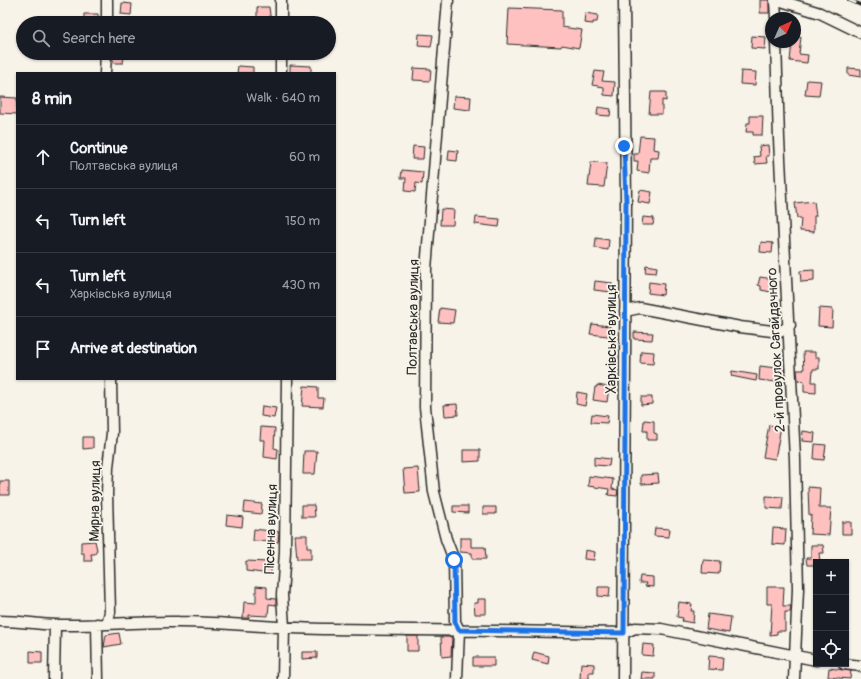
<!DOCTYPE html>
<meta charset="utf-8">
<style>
:root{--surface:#171b24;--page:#242831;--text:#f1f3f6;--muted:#9ea1a6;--line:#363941}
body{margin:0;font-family:Pangolin,sans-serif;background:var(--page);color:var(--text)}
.controls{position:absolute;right:12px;bottom:12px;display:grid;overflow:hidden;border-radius:0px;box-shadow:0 1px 3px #0004}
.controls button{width:36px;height:36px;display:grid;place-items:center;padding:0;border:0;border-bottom:1px solid var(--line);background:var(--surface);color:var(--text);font:20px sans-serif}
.compass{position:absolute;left:765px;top:12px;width:36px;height:36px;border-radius:50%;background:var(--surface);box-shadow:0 1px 3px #0004;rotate:45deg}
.stop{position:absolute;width:12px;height:12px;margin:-9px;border:3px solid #1a73e8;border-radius:50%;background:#fff}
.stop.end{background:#1a73e8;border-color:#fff;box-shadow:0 1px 4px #0008}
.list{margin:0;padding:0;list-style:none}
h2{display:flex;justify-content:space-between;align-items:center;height:52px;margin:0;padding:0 16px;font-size:17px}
h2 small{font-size:13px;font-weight:400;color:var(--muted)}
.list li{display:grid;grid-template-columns:26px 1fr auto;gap:12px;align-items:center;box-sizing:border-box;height:64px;padding:0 16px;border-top:1px solid var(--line)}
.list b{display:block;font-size:15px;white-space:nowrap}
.list p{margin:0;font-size:13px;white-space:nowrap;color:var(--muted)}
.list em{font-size:13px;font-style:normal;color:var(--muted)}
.icon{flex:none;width:22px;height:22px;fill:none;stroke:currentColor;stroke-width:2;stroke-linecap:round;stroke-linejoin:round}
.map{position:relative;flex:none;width:861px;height:679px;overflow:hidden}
.search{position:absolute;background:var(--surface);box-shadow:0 1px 3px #0004;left:16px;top:16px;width:320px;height:44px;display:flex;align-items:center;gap:10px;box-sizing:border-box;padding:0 14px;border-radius:22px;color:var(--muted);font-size:15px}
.panel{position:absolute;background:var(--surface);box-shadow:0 1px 3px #0004;left:16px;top:72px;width:320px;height:308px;border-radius:0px}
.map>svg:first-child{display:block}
.building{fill:#fec1bf;stroke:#2b2b2b}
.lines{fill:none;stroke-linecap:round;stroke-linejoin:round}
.minor-casing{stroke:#2b2b2b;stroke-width:13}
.minor{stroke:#f7f3e8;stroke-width:10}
.rail-casing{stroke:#2b2b2b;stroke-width:4}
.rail{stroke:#f7f3e8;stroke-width:2.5;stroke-dasharray:8;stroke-linecap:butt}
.route{stroke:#1a73e8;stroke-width:5}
.labels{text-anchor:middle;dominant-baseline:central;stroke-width:3.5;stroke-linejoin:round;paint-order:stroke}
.street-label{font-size:14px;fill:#2b2b2b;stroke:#f7f3e8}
</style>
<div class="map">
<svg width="861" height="679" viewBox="0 0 861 679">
<rect width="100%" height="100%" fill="#f7f3e8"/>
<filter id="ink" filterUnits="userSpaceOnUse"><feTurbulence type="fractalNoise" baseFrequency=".025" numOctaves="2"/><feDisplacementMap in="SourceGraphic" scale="8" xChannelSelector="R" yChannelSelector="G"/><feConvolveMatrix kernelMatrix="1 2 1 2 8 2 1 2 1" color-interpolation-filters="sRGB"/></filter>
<g filter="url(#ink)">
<!-- building -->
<path class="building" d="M760,0h9v13h-9z
M122,3l10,1 -1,11 -10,-1z
M257,7h12l2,16h-8v-4h-6z
M509,8l53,2v17l20,3 -3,18 -17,-3 -1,2 -54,-3z
M585,13l13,2 -1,7h-4v2l-9,-1z
M84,14h14l1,9h-15z
M419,34l14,1 -2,12 -13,-1z
M752,36l14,1 -1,12 -14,-1z
M795,37h6l-2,17 9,1 -1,8 -17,-2 2,-19h3z
M113,57h11l-1,6h-10z
M290,65l21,1v7h-21z
M238,66l15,1v6h-16z
M414,68l17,1 -1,12 -17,-1z
M848,68l13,1v8l-13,-2z
M595,71l9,1 -2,9 13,1 -1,14 -10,-1v-8l-12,-2z
M741,71l15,1 -1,13 -15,-1z
M807,80l14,1 -2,15 -14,-1z
M651,92h15v9l-4,-1v14h-13z
M454,96l17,1 -1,13 -17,-2z
M0,97l17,1v16l-17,-1z
M598,107l13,2 -1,7 -13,-1z
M750,116h13l-1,19h-9v-3h-7l1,-9h3z
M640,136l14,1 -1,12 6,1 -1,8h-8l-1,15 -12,-2 1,-10h-4v-7h4z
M768,145l1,11h-3l1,7 -12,1 -1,-7 6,-1 -1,-10z
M413,146l11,1 -1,12h-11z
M449,150l9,1 -1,10 -9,-1z
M591,162l16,1 -3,24 -16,-1z
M402,170l21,2 -1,12 -6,-1 -1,9 -10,-1 1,-13h-5z
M640,190l12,2 -2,12 -12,-2z
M814,201l2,15h-2v16l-14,-1 1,-13h-4l-2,-15z
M441,209l13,1 -1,15h-13z
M476,217l24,2 -1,8 -24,-3z
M643,217l11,1 -1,7h-11z
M596,238l13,2 -1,10 -13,-2z
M761,242l12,1 -1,10 -12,-1z
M646,265l11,2 -1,6 -11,-1z
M814,270v11l-13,1 -1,-11z
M760,277l13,2 -2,13 -10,-2v-4l-3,-1z
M595,281l17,2 -1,9 -17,-2z
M649,282l15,2 -1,11 -15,-2z
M440,308l15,2 -2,13 -15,-1z
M819,308l14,1 -1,18 -14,-1z
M592,324l18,2 -2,10 -18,-2z
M634,332l19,1 -1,7 -18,-1z
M641,351l13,1 -1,12 -13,-1z
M803,352h12v5h4v12h-6l-1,13h4v11l-12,-1v-11l-6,-1 -1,-10h7z
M760,366l24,3 1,14 -26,-3z
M732,371l25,4 -1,6 -25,-5z
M597,385l12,2 -2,15 -14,-2 2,-13h2z
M304,386l14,1v11h6l-1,9 -21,-1z
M577,392l10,2 -2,12 -9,-2z
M641,397h11v7l-11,1z
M457,404l1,11 -13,1 -1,-11z
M262,406l14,2 -2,10 -13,-2z
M592,414l16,2 -1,7 -16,-1z
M644,420l10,1v12l3,1v6h-10v-9h-4z
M769,425l12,2 -6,32 -12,-2z
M261,427l14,1 -1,20 4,1 -1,10 -13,-2 1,-17h-5z
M803,431l12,2 -1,9 -12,-1z
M83,437h10v11l-10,1z
M815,444l11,1 -2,15 -10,-1z
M463,450h17v11l-17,1z
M304,451h13l-2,23h-12z
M594,457l16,2 -1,7 -15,-1z
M418,468l2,24 -15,1 -2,-24z
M658,474l1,9 -18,1v-9z
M589,476l24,3 -1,10 6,1 -1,6 -9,-1 1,-6 -21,-3z
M0,481h9v14h-9z
M808,487l12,1 -1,20h12l-2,27 -19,-1 1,-19h-2z
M766,496l17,1 -1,12 -16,-1z
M245,502l17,2 -1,10 -17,-2z
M302,505h12l1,12h-13z
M453,506h15v7l-15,-1z
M483,507h13v7h-13z
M227,515l16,2 -1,10 -16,-2z
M842,522h9v12h-9z
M655,528l15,1 -1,8 -15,-1z
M773,528l13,1 -1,16 -13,-1z
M254,529l25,3 -1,10 -25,-1z
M295,535h12v13h4v11h-14z
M460,538h11v9h14l1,12h-14v-6l-12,-1z
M95,541l2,9 -2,4h-4l1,7h-8v-8h-3v-11z
M811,545h12l1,8h-5l1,9h-4v3h-9l-1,-7h5z
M585,550l10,2 -1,8 -10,-1z
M703,560l17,1 -1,13 -17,-1z
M246,561l22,1v4h3v8l-25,-3z
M640,576l13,1v10l-8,-1 1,-3h-7z
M256,586l11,1v11l9,1v6l-7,-1 -1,12 -19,-1v3h-6l1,-16 12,1z
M598,587h12l-1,10 -11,-1z
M767,587h17l-1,19h8l-1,6h-5v19h-8v3l-7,1 2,-31h-5z
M478,599h8v15h-11l-1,-11h4z
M679,602l13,2 -1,7h3l-1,12 -11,-2 1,-3 -6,-1z
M708,614l23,3 -2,16 -23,-4z
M119,633l2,11 -17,3 2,-12z
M407,636h11v15h-11z
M441,637h11l-1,19 -9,1z
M643,644l11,1 -1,11 -11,-1z
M30,651l12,1v11h-12z
M302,652h15v6l-15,1z
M534,652l15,4 -1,8 -16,-4z
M709,656l14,1 -1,13 -14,-1z
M473,657h21v9h-21z
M581,663l13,1v8h-5v7h-9z
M829,668l22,3 -1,8 -22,-2z
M642,672l13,1v6h-14z"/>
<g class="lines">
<defs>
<path id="minor" d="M448,0l-22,269 -1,138 9,85 12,47 8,21 1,62 4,8 -2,49
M775,0l1,18
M778,0l42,13 41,20
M107,23v-23
M281,23v-23
M776,42l3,97 16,320 3,130 -4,90
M281,53v20
M105,73l1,-20
M625,311l15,-3 100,19 40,5 10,-7
M0,621c19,0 37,3 56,4 41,1 82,-4 123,-3 50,0 100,7 150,7 98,1 197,2 295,4l11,-5 26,1 155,31
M97,624l1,55
M107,624l3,-12 -3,-118 1,-27 4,-34 -1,-54
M844,664l17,2
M54,679l1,-54
M283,679l1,-52 -2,-32 3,-43 2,-173
M623,679l3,-477 -2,-202"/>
</defs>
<!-- minor casing -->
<use href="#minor" class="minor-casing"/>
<!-- minor -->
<use href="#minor" class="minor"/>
<defs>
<path id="rail" d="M849,0l12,5"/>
</defs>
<!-- rail casing -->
<use href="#rail" class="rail-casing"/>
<!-- rail -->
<use href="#rail" class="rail"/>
</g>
</g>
<g class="lines" filter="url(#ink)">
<!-- route -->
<path class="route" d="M454,560l1,62 4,8 165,3 2,-431 -2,-56"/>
</g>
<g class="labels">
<!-- street labels -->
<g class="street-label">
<text transform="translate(413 317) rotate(-89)">Полтавська вулиця</text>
<text transform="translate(611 339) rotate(-90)">Харківська вулиця</text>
<text transform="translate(776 350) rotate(-93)">2-й провулок Сагайдачного</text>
<text transform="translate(95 501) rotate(-89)">Мирна вулиця</text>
<text transform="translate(271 529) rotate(-88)">Пісенна вулиця</text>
</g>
</g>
</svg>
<div class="controls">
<button>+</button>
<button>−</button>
<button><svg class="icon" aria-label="locate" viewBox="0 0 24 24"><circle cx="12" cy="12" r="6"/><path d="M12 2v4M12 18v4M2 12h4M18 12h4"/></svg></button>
</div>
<svg class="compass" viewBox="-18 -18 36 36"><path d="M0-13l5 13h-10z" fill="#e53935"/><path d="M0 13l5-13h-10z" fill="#9ea1a6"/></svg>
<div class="stop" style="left:454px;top:560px"></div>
<div class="stop end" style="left:624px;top:146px"></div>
<div class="search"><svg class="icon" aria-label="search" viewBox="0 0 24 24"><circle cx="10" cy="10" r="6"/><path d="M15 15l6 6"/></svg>Search here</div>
<section class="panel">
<h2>8 min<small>Walk · 640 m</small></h2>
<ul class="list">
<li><svg class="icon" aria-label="ahead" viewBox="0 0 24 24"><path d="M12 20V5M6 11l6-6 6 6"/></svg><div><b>Continue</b><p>Полтавська вулиця</p></div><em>60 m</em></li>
<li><svg class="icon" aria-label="left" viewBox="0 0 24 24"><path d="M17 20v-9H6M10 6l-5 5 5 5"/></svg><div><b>Turn left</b></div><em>150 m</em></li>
<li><svg class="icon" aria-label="left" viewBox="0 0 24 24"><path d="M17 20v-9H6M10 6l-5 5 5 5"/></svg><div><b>Turn left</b><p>Харківська вулиця</p></div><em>430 m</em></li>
<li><svg class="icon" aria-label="arrive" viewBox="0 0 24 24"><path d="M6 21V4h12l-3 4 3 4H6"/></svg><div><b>Arrive at destination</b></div></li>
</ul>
</section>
</div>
